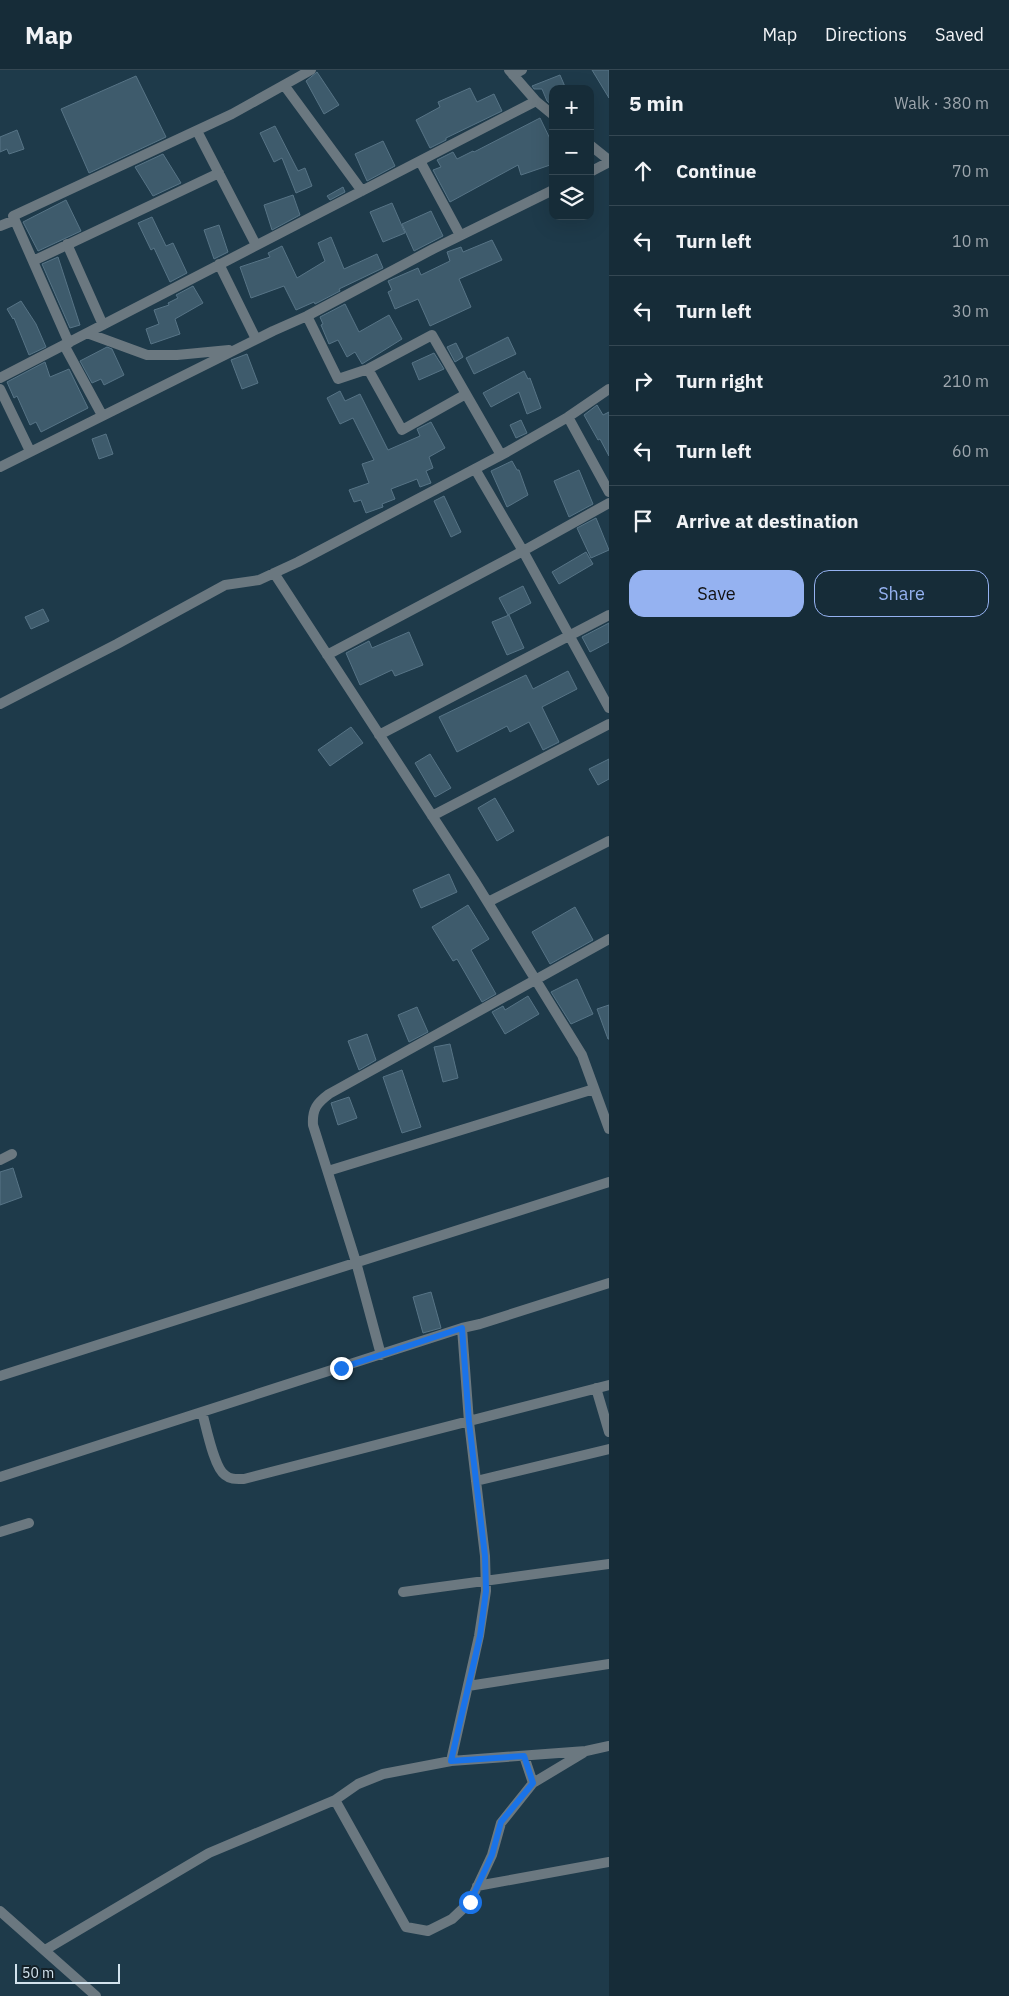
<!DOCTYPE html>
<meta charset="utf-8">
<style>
:root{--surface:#162c38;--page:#1f3440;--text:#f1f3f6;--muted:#9ea7ae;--line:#354853;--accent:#95b2f1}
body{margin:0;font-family:"IBM Plex Sans",sans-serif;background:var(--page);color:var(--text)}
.controls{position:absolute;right:15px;top:15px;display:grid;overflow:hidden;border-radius:10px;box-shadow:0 5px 20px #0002}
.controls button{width:45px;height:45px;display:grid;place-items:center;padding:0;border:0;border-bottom:1px solid var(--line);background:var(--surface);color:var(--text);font:25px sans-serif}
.scale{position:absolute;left:15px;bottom:12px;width:105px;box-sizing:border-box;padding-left:5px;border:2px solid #d3e3ee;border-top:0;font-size:14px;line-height:18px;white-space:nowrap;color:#d3e3ee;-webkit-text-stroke:4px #142027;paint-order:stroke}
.stop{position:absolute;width:15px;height:15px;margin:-11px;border:4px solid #1a73e8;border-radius:50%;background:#fff}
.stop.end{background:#1a73e8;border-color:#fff;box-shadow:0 1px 5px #0008}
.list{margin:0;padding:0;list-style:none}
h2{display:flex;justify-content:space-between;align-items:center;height:65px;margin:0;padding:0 20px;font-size:21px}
h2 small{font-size:16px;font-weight:400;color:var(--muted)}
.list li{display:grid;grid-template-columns:32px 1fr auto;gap:15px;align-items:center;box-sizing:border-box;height:70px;padding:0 20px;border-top:1px solid var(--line)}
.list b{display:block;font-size:19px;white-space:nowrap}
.list em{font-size:16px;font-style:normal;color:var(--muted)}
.actions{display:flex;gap:10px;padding:15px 20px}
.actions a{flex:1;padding:11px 0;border:1px solid var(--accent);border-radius:15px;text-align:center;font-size:18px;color:var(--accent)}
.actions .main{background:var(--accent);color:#111}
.icon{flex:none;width:28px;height:28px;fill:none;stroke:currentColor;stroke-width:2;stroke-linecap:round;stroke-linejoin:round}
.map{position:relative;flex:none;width:609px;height:1926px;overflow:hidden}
header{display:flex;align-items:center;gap:30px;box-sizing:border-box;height:70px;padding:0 25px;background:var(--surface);border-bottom:1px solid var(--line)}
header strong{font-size:24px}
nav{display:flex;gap:28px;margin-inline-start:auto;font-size:18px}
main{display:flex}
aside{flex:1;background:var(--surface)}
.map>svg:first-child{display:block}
.building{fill:#3e5b6c;stroke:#577486}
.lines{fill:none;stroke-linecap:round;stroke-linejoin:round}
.street{stroke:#6b7880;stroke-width:10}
.route{stroke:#1a73e8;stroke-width:6}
</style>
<header>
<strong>Map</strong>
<nav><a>Map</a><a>Directions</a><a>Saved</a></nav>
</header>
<main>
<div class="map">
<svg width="609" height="1926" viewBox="0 0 609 1926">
<rect width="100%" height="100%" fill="#1e3a4a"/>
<!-- building -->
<path class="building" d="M592,0h17v28z
M317,2l22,33 -15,9 -18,-33z
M560,5l6,14h-13v17l-6,-5 -5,-12h-8l-2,-3z
M136,6l30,61 -77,36 -28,-64z
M470,18l7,14 17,-8 8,17 -56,27v2l-16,8 -14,-28 24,-13 -2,-5z
M540,48l13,27v19l-32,11 -3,-10 -68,37 -17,-32 8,-3 -4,-7 16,-8 4,7 16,-8 1,1z
M275,56l23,45 7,-3 7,18 -16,7 -14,-35 -8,4 -14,-29z
M17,60l7,19 -15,5 -2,-5 -7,3v-15z
M383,71l12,25 -28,15 -12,-27z
M163,84l18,29 -28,13 -18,-29z
M343,117l2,5 -15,8 -3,-4z
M293,125l7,20 -28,15 -8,-25z
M66,130l15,31 -43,20 -15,-29z
M392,133l13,30 -22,9 -13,-30z
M431,141l12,25 -29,15 -12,-27z
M152,147l14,29 7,-3 14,30 -17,9 -16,-34 -3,2 -13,-27z
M219,155l9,27 -14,7 -10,-29z
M331,167l13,32 33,-15 6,14 -44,21 1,2 -25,13 -1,-2 -18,8 -12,-24 -33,12 -11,-31 30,-10 -2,-4 14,-7 15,32 28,-17 -7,-18z
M492,170l10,20 -43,19 12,28 -41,19 -12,-27 -23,10 -7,-17 4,-2 -4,-9 30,-13 3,7 29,-14 -3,-9 14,-5 2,5z
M58,187l22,68 -10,3 -28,-64z
M193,216l10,17 -28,16 5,15 -29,10 -5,-15 13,-5 -5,-14 15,-5 -1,-2 10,-5 -2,-3z
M21,231l15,23 10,23 -17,8 -15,-37 -1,1 -6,-10z
M345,234l14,28 30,-17 13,24 -40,25 -7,-12 -8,5 -9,-17 -9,4 -8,-19 2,-1 -3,-7z
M508,267l8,17 -42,20 -8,-16z
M456,273l7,14 -8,5 -8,-15z
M107,277l5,2 12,26 -20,10 -3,-6 -9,4 -12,-22z
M434,283l10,16 -25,11 -7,-17z
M247,284l11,29 -16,6 -11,-29z
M45,292l5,15 19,-8 19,39 -47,24 -5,-10 -6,3 -13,-29 -3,2 -7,-16z
M524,301l4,8 2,-1 11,30 -14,6 -8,-22 -28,15 -8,-14z
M340,321l5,10 15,-7 28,56 32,-14 -3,-7 14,-7 14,26 -16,9 4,11 -7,3 5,12 -11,4 -3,-8 -26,10 4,10 -13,5 1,3 -17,6 -5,-13 -7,2 -5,-12 20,-7 -7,-19 12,-4 -21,-42 -13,6 -13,-26z
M597,335l6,10 6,-3v44l-9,-17 -2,1 -14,-25z
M521,350l6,13 -11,5 -6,-13z
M106,364l7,20 -14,5 -7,-20z
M512,391l5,9h2l9,25 -21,12 -16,-36z
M579,400l14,34 -24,13 -15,-36z
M444,426l17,36 -10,5 -17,-36z
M596,448l13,32 -18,8 -14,-30z
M586,482l7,12 -34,20 -7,-12z
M523,516l8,17 -23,12 -9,-17z
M43,539l6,12 -18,8 -6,-12z
M509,545l15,33 -17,7 -15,-33z
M609,553v19l-19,10 -8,-15z
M409,562l14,33 -28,11 -3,-6 -32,15 -14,-32 23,-12 3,7z
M568,601l9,18 -35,18 17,35 -16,8 -14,-28 -19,10 -3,-6 -50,26 -18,-35 87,-42 7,14z
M351,657l12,16 -33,23 -12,-16z
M430,684l21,34 -16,9 -20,-34z
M609,689v20l-11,6 -9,-16z
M495,728l19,33 -17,10 -19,-33z
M449,804l8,18 -36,16 -8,-18z
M468,835l21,34 -18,11 25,44 -14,8 -25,-43 -4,2 -21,-34z
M575,837l18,33 -43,24 -18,-32z
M577,909l16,35 -22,10 -20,-32z
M528,926l11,18 -34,20 -13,-22 11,-6 2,4z
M609,935v34h-1l-11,-30z
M417,937l11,25 -19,10 -11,-27z
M367,964l9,26 -17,10 -11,-29z
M450,974l8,34 -15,4 -9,-35z
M402,1000l19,57 -19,6 -19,-56z
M349,1027l8,21 -19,7 -7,-22z
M13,1098l9,29 -22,8v-33z
M431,1222l10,36 -18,5 -10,-36z"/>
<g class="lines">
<!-- street -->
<path class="street" d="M513,5l9,-5
M284,15l78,106
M536,31l17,14
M197,61l59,114
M590,75l19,15
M420,91l40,74
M590,102l19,-10
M0,156l15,-6
M67,174l36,81
M33,191l186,-88
M219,194l37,75
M307,246l31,63 30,-10 64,-34 69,120
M87,263l60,22h30l52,-5
M69,273l-56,-127 219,-102 79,-44
M64,275l38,70
M368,299l34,61 64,-36
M0,308l536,-277 -27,-31
M0,319l30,62
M568,347l41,75
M0,397l273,-136 34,-15 126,-67 120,-59
M475,399l48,82 86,-48
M274,503l200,307 108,175 27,74
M327,585l196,-104 86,157
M0,634l117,-60 108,-59 34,-5 39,-18 209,-110 61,-35 41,-28
M379,665l230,-120
M432,746l177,-92
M488,832l121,-61
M0,1090l12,-6
M328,1101l266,-82
M381,1285l-25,-93 -43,-137c-1,-16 4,-22 16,-31l280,-155
M0,1306l609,-194
M596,1318l13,44
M202,1342c4,14 12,56 23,63 6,5 12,4 19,4l365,-94
M0,1407l462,-149 18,-4 129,-41
M476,1411l133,-32
M0,1462l29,-9
M403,1522l206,-28
M468,1616l141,-22
M524,1686l9,27
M451,1691l28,-125 7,-45 -1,-35 -16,-134 -7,-94
M335,1730l71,127 22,4 24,-12 18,-17 22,-47 9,-32 32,-40 50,-30
M477,1816l132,-24
M0,1841l96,85
M45,1880l164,-97 126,-53 23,-16 25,-10 68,-13 135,-10 23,-5"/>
</g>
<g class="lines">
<!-- route -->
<path class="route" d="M341,1298l121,-40 7,94 16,134 1,35 -6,45 -29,125 73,-5 9,27 -32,39 -9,33 -22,47"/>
</g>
</svg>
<div class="controls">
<button>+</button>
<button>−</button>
<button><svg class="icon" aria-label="layers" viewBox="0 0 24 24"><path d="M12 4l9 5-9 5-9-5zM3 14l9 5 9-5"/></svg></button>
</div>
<div class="scale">50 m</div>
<div class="stop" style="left:470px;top:1832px"></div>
<div class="stop end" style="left:341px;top:1298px"></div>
</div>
<aside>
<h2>5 min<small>Walk · 380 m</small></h2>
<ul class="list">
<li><svg class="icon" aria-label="ahead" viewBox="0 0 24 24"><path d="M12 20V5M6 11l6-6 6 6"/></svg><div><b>Continue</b></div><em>70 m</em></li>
<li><svg class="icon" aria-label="left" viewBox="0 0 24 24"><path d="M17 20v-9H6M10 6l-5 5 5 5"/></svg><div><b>Turn left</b></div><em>10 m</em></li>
<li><svg class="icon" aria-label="left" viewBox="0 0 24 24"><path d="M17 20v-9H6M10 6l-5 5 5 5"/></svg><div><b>Turn left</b></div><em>30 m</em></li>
<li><svg class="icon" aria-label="right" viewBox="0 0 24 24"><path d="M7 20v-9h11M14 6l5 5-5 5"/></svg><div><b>Turn right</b></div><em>210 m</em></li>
<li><svg class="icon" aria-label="left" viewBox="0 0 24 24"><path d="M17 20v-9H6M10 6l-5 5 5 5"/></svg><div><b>Turn left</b></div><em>60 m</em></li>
<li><svg class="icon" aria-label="arrive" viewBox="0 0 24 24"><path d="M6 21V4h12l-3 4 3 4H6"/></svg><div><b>Arrive at destination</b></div></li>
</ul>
<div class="actions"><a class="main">Save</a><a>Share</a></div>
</aside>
</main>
